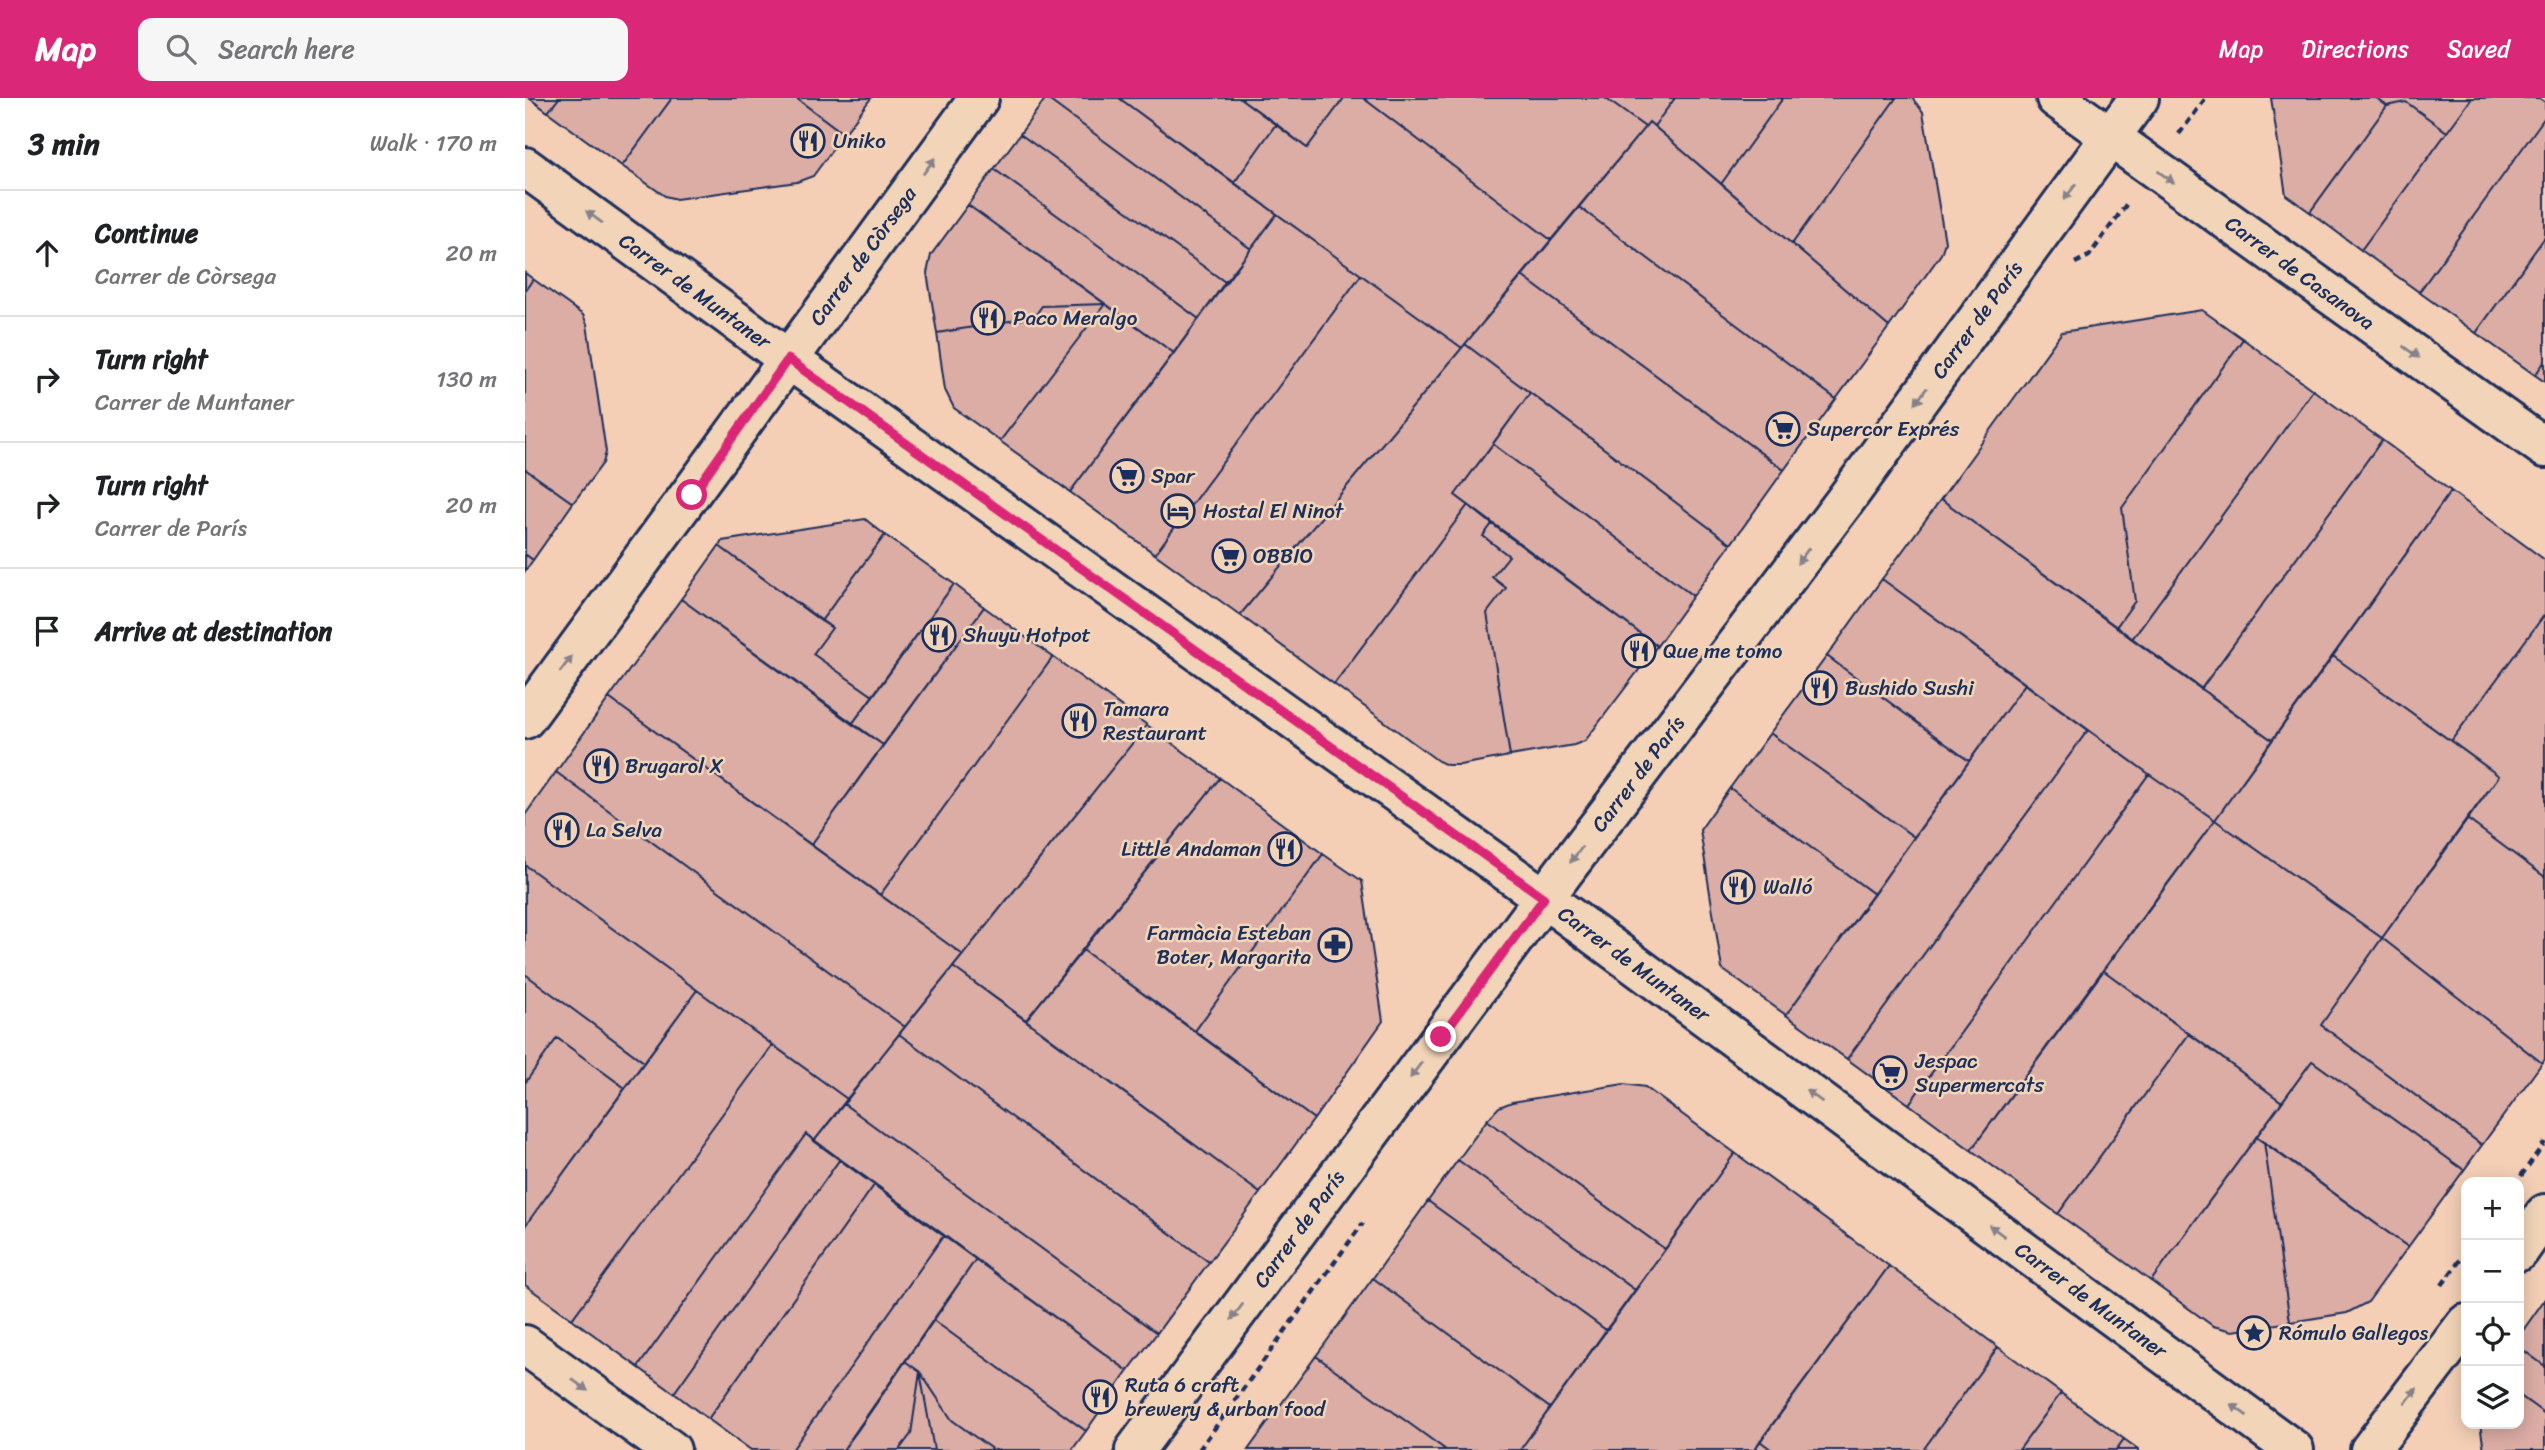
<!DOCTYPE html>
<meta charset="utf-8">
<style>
:root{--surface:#fff;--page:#f6f6f6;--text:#202124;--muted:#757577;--line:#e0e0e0;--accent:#db2777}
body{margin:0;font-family:Sriracha,sans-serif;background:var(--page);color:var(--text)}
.controls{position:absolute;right:21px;bottom:21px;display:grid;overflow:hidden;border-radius:14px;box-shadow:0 4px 18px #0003}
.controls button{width:63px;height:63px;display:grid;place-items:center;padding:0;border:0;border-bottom:2px solid var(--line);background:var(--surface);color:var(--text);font:35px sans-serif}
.stop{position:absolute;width:21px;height:21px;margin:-16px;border:5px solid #db2777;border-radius:50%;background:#fff}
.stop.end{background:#db2777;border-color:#fff;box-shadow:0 2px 7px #0008}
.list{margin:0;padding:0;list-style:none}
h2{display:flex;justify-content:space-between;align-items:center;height:91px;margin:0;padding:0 28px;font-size:30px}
h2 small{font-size:23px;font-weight:400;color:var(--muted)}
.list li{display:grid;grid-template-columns:46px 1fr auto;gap:21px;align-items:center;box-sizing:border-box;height:126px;padding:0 28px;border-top:2px solid var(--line)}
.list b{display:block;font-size:26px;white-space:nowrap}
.list p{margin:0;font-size:23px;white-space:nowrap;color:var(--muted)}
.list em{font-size:23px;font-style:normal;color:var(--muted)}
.icon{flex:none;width:38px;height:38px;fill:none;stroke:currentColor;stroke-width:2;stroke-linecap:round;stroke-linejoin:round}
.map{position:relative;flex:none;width:2020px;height:1352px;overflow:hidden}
header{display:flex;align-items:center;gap:42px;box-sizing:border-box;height:98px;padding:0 35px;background:var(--accent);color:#fff}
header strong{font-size:33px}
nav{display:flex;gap:38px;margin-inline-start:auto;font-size:24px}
.search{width:490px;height:63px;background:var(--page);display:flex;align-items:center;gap:18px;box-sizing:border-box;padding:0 24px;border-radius:14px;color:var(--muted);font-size:26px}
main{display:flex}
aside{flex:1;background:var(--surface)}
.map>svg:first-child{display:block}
.building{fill:#dbada5;stroke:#1b2f5e;stroke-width:2}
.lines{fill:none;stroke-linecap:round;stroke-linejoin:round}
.street-casing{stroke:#1b2f5e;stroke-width:44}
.secondary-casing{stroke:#1b2f5e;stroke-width:44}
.path{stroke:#1b2f5e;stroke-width:4.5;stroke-dasharray:7 5;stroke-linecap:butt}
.street{stroke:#f2d5b8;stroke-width:38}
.secondary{stroke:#f2d5b8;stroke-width:38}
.oneway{fill:#86828b}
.route{stroke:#db2777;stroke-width:9}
.labels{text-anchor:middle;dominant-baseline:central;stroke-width:5;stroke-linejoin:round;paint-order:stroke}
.poi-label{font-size:21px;fill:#1b2f5e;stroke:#f2d5b8;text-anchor:start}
.street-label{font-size:21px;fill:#1b2f5e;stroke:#f2d5b8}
</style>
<header>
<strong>Map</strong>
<div class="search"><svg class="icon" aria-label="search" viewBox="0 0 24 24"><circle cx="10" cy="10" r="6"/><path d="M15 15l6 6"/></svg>Search here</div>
<nav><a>Map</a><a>Directions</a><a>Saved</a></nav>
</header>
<main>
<aside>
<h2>3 min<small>Walk · 170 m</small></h2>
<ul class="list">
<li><svg class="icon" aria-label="ahead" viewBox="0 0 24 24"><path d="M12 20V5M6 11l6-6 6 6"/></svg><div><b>Continue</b><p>Carrer de Còrsega</p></div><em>20 m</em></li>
<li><svg class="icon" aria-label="right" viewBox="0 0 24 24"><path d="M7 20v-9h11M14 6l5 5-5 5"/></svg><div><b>Turn right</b><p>Carrer de Muntaner</p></div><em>130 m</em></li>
<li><svg class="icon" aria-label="right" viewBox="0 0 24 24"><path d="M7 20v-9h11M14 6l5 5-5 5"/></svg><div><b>Turn right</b><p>Carrer de París</p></div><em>20 m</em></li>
<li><svg class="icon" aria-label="arrive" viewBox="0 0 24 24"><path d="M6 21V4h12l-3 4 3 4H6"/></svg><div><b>Arrive at destination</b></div></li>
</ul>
</aside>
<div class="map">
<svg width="2020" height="1352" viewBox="0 0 2020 1352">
<rect width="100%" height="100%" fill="#f4cfb6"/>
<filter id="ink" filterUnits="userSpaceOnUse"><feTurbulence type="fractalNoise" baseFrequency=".0143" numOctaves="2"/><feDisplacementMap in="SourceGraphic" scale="14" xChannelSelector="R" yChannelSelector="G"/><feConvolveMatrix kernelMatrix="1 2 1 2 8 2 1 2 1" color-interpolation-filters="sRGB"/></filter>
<g filter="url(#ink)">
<!-- building -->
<path class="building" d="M4,0h30l-11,14z
M34,0h113l-50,68 -74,-54z
M147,0h124l48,36 -31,42 -16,6 -121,17 -11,-3 -43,-30z
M271,0h75l-27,36z
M521,0h73l158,116 -26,35z
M521,0l205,151 -26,33 -205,-148z
M594,0h121l36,26 -42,59z
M715,0h104l-37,50z
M819,0h19l188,142 -89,108 -228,-165 42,-59 31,24z
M838,0h242l40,29 -94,113z
M1080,0h70l-21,28 -5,-4 -4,5z
M1150,0h108l-62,86 -67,-58z
M1258,0h113l-104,146 -71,-60z
M1371,0h16l11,14 22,130 -4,12 -52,73 -97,-83z
M1746,0h105l11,8 -77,106 -24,-17z
M1851,0h96l-25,34 -41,-30 -19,4z
M1947,0h67l6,4v15l-126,175 -58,-42z
M1881,4l41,30 -86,118 -51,-38 77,-106z
M2020,19v120l-69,96 -57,-41z
M1124,24l240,205 -53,72 -257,-192z
M495,36l205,148 -26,37 -205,-150z
M469,71l205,150 -25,34 -206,-148z
M443,107l137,99 -63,2 -8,11 -97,16 -10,-60 4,-18z
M1054,109l257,192 -52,71 -262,-194z
M752,116l84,61 -206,279 -85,-62z
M2020,139v124l-10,14 -59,-42z
M0,175l8,6 -8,12z
M836,177l101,73 -222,267 -85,-61z
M997,178l262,194 -53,74 -266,-200z
M8,181l50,36 4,9 19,128 -3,11 -30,40 -48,-34v-178z
M580,206l-105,137 -46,-33 -9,-18 -8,-57 97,-16 8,-11z
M580,206l69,49 -104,139 -70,-51z
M1677,212l41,29 -121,169 13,93 -19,26 -175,-128 121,-167z
M1718,241l70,51 -181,249 -16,-12 19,-26 -13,-93z
M940,246l65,49 -75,102 13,10 -134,179 -94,-69z
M2020,263v21l-10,-7z
M1788,292l69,50 -181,249 -69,-50z
M1005,295l201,151 -38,52 -200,-152z
M1857,342l69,51 -179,249 -71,-51z
M968,346l200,152 -36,50 -202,-151z
M0,371l48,34 -40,57 -8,-6z
M1926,393l94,69v54l-94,127 -118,-85z
M1416,401l331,241 -57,80 -66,-46 -267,-195z
M943,407l24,19 -9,12 26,20 -17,21 14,11 -19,25 23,143 -50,9h-13l-9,-4 -104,-77z
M340,421l20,16 -64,86 -102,-75 3,-5z
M967,426l165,122 -72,95 -11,4 -64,11 -23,-143 19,-25 -14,-11 17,-21 -26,-20z
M360,437l69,49 -81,112 -60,-42 19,-26 -11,-7z
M194,448l113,82 -19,26 60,42 -21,28 -171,-125z
M0,456l8,6 -8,11z
M1357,481l143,105 -56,77 -142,-105z
M429,486l30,23 -101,138 -31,-21z
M156,501l202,146 -72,100 -202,-147z
M459,509l69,50 -173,238 -69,-50z
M2020,516v263l-78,-58 32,-43 -48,-35z
M1302,558l142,105 -55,76 -144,-104z
M1808,558l166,120 -117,162 -167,-118z
M528,559l94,68 -184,230 -83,-60z
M1500,586l63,46 -241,329 -61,-44z
M84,600l354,257 -58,72 -349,-255z
M622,627l73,53 -194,242 -73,-53z
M1563,632l61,44 -240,330 -62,-45z
M1245,635l144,104 -40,57 -144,-106z
M31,674l349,255 -58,72 -322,-234v-50z
M1624,676l66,46 -244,330 -62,-46z
M695,680l103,76 -128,177 -112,-81z
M1205,690l144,106 -88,121 -64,-46 -22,-139z
M1942,721l78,58v182l-3,4 -160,-125z
M1690,722l167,118 -61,87 161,120 -18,25 -152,-109 -30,41 -179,-132z
M798,756l39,27 21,140 -69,98 -119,-88z
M0,767l172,125 -53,72 -119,-88z
M1857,840l160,125 -60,82 -161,-120z
M558,852l231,169 -54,74 -234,-173z
M428,869l307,226 -51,69 -310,-228z
M1578,872l86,64 -131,180 -87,-64z
M0,876l119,88 -19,26 -68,-50 -32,45z
M172,892l76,55 -201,274 -47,-34v-59z
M374,936l310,228 -52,71 -313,-229z
M1664,936l93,68 -131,179 -93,-67z
M32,940l68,50 -100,138v-143z
M248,947l74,54 -33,42 -8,-7 -168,233 -66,-48z
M1787,963l152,109 -56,77 -152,-110z
M1099,986l21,3 90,66 -70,96 -178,-129 12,-13 13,-5z
M319,1006l313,229 -29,38 -314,-230z
M962,1022l178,129 -30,41 -177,-130z
M281,1036l34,25 -166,234 -36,-26z
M1731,1039l8,5 26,180 -57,9 -20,-5 -62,-45z
M1739,1044l144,105 -40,55 -21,11 -57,9z
M1210,1055l154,113 -135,184h-234z
M315,1061l35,25 -167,235 -34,-26z
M933,1062l177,130 -29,40 -178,-129z
M350,1086l69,51 -152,215h-41l-43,-31z
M903,1103l178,129 -56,78 -177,-130z
M419,1137l32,24 -118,171 -15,20h-51z
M451,1161l152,112 -42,60 -153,-111z
M1364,1168l109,81 -75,103h-151l-12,-9z
M848,1180l177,130 -30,42h-74l-130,-94z
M2020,1201v67l-26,-19v-11z
M408,1222l153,111 -14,19h-79l-41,-30 -32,-48 -15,-11z
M1473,1249l63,46 -42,57h-96z
M1994,1249l26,19v48l-26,-19z
M791,1258l130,94h-198z
M380,1263l15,11 -9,62 -12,16h-56z
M395,1274l14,78h-35l12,-16z
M395,1274l32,48 41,30h-59z
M1536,1295l63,46 -8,11h-97z
M1994,1297l26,19v36h-61l-4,-26h39z
M1599,1341l14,10v1h-22z
M1235,1343l12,9h-18z"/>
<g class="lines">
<defs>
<path id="street" d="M0,621c153,-206 302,-414 454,-621
M1994,1153l26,-37
M1845,1352l96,-126"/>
<path id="secondary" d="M1531,0l489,350
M0,69l263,192 756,539 750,552
M0,1247l146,105
M610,1352l427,-576 282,-372 295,-404"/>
</defs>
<!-- street casing -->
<use href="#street" class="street-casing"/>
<!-- secondary casing -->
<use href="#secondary" class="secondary-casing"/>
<!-- path -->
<path class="path" d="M1654,36l27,-36
M1550,165l14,-7 39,-54
M1996,1078l24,-34
M1917,1187l24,-33
M674,1352l164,-227"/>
<!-- street -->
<use href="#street" class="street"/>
<!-- secondary -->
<use href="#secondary" class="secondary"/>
</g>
<!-- one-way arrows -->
<defs><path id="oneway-solid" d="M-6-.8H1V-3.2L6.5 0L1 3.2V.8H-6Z" transform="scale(1.75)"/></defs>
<g class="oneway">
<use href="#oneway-solid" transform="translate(404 68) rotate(-54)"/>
<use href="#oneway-solid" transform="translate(1641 79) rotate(36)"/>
<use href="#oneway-solid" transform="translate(1545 94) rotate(127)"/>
<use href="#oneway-solid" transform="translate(69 119) rotate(-144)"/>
<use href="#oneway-solid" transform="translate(1886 254) rotate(36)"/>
<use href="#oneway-solid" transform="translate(1396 298) rotate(126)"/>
<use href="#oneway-solid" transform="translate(1278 458) rotate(127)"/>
<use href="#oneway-solid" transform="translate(41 566) rotate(-53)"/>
<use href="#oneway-solid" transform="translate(1051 757) rotate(127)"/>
<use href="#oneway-solid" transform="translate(891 972) rotate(126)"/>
<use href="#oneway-solid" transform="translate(1289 998) rotate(-144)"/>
<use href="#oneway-solid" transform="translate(1472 1133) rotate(-144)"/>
<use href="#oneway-solid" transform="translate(712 1214) rotate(126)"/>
<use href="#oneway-solid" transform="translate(55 1287) rotate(36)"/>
<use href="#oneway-solid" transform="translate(1886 1298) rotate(-52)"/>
<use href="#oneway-solid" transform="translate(1714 1312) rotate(-144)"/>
</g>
</g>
<g class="lines" filter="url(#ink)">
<!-- route -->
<path class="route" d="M167,397l96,-136 756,539 -103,139"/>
</g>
<!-- icons -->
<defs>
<symbol id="restaurant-ring" viewBox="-11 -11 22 22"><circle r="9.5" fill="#f2d5b8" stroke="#1b2f5e" stroke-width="1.5"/><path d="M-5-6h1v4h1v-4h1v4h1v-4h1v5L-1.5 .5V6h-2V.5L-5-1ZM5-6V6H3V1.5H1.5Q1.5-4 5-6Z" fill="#1b2f5e"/></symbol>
<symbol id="supermarket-ring" viewBox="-11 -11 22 22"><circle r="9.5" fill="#f2d5b8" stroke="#1b2f5e" stroke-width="1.5"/><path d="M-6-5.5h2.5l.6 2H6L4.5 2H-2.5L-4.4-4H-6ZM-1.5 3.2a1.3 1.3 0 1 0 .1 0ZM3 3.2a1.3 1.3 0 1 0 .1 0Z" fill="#1b2f5e"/></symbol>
<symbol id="hotel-ring" viewBox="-11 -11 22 22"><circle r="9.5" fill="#f2d5b8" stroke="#1b2f5e" stroke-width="1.5"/><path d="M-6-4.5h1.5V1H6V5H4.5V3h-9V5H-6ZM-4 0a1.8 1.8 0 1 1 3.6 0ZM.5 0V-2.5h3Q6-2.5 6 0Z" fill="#1b2f5e"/></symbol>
<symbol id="pharmacy-ring" viewBox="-11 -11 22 22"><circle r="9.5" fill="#f2d5b8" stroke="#1b2f5e" stroke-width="1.5"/><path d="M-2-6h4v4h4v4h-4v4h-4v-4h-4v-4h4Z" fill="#1b2f5e"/></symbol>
<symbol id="sight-ring" viewBox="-11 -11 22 22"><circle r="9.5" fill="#f2d5b8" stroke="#1b2f5e" stroke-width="1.5"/><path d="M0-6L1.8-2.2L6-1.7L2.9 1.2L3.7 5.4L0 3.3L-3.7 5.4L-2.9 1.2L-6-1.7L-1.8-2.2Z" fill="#1b2f5e"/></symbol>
</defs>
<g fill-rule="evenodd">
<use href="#restaurant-ring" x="264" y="24" width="38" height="38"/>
<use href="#restaurant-ring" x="444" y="201" width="38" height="38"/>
<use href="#supermarket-ring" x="1239" y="312" width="38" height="38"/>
<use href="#supermarket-ring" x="583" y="359" width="38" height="38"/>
<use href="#hotel-ring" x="634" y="394" width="38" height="38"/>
<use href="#supermarket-ring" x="685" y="439" width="38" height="38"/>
<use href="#restaurant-ring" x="395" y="518" width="38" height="38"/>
<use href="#restaurant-ring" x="1095" y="534" width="38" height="38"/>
<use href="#restaurant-ring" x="1276" y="571" width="38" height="38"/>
<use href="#restaurant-ring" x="535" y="604" width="38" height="38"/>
<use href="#restaurant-ring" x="57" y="649" width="38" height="38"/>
<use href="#restaurant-ring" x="18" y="713" width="38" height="38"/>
<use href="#restaurant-ring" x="741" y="732" width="38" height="38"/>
<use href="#restaurant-ring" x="1194" y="770" width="38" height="38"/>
<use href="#pharmacy-ring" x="791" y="828" width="38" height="38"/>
<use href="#supermarket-ring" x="1346" y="956" width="38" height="38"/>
<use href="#sight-ring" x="1710" y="1216" width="38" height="38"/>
<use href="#restaurant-ring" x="556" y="1280" width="38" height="38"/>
</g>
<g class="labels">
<!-- poi labels -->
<g class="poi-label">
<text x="308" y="43">Uniko</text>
<text x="488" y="220">Paco Meralgo</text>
<text x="1282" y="331">Supercor Exprés</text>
<text x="626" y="378">Spar</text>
<text x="678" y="413">Hostal El Ninot</text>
<text x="728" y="458">OBBIO</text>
<text x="438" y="537">Shuyu Hotpot</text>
<text x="1138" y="553">Que me tomo</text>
<text x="1320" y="590">Bushido Sushi</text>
<text x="578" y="611">Tamara<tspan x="578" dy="24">Restaurant</tspan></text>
<text x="100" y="668">Brugarol X</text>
<text x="61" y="732">La Selva</text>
<text x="736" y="751" text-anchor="end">Little Andaman</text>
<text x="1238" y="789">Walló</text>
<text x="786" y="835" text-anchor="end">Farmàcia Esteban<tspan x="786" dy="24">Boter, Margarita</tspan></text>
<text x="1390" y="963">Jespac<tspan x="1390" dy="24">Supermercats</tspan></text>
<text x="1754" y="1235">Rómulo Gallegos</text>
<text x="600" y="1287">Ruta 6 craft<tspan x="600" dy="24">brewery &amp; urban food</tspan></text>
</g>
<!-- street labels -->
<g class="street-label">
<text transform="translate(338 158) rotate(-54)">Carrer de Còrsega</text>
<text transform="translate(1775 175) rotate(36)">Carrer de Casanova</text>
<text transform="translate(170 193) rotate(36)">Carrer de Muntaner</text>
<text transform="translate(1452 222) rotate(-54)">Carrer de París</text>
<text transform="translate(1113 676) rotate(-53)">Carrer de París</text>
<text transform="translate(1109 866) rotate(36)">Carrer de Muntaner</text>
<text transform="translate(774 1131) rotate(-54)">Carrer de París</text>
<text transform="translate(1566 1202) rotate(36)">Carrer de Muntaner</text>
</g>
</g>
</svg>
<div class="controls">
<button>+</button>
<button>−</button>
<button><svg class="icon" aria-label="locate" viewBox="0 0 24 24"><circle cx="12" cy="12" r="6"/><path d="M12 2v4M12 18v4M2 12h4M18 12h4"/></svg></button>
<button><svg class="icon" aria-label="layers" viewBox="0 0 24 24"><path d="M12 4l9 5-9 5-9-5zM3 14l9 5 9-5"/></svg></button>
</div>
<div class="stop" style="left:167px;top:397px"></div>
<div class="stop end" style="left:916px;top:939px"></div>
</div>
</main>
